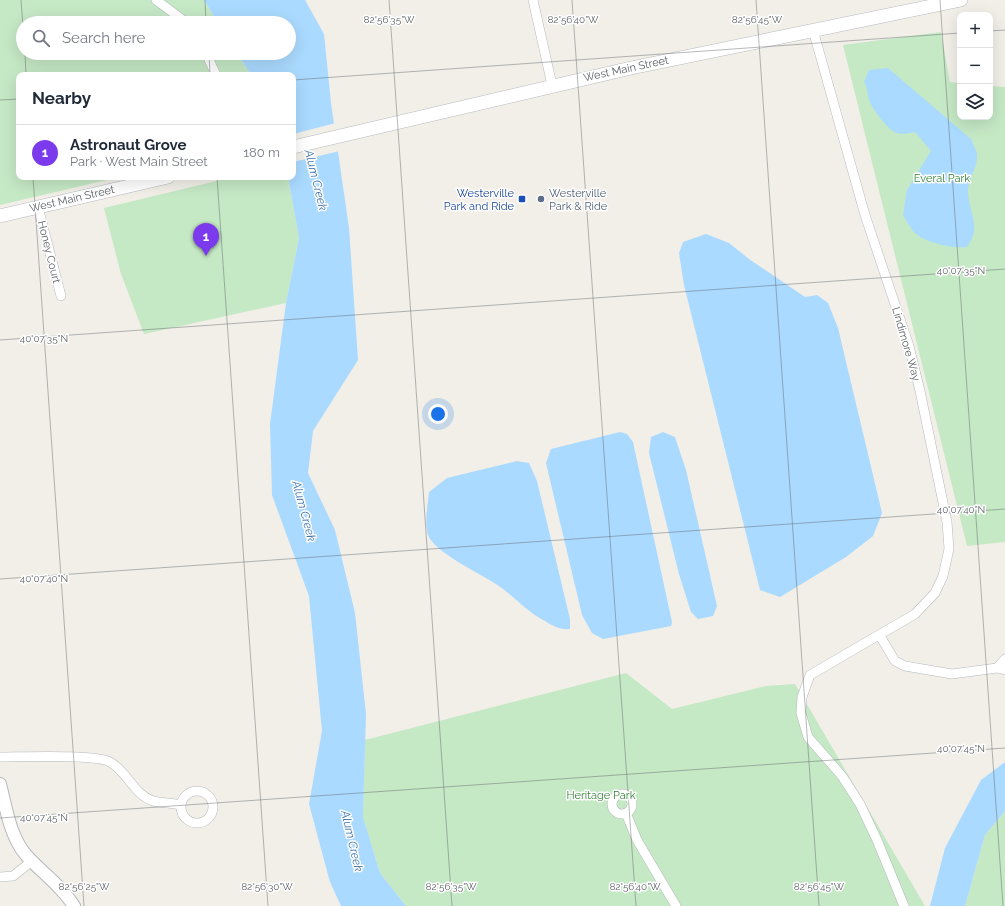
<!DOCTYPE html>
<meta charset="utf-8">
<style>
:root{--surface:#fff;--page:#f2f2f3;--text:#1f2937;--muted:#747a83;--line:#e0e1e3;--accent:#7c3aed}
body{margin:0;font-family:Raleway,sans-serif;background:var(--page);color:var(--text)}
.controls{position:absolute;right:12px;top:12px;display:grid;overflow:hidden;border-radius:8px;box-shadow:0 4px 16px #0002}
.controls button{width:36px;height:36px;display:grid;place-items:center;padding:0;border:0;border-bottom:1px solid var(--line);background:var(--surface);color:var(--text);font:20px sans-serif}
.you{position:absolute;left:438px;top:414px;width:14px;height:14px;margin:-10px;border:3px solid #fff;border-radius:50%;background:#1a73e8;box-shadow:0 0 0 6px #1a73e833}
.badge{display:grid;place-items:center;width:26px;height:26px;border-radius:50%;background:var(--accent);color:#fff;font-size:13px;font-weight:700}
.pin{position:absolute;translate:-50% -33px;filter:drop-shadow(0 1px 2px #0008)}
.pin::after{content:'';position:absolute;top:21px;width:14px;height:12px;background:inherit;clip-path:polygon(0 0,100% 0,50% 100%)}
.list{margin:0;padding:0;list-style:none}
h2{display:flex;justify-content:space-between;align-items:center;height:52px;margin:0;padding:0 16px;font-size:17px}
h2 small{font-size:13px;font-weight:400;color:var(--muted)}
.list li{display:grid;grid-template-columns:26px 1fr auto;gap:12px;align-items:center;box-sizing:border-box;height:56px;padding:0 16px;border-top:1px solid var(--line)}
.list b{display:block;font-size:15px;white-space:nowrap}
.list p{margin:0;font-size:13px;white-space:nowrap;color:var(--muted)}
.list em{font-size:13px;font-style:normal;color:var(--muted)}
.icon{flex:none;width:22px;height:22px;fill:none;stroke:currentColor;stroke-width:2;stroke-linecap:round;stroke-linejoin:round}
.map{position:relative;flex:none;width:1005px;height:906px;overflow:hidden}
.search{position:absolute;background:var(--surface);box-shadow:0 4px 16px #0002;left:16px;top:16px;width:280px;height:44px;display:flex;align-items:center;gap:10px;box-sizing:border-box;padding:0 14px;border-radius:22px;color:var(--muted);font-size:15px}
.panel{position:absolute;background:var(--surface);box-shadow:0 4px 16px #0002;left:16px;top:72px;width:280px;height:108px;border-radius:8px}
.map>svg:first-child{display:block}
.green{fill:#c5e8c5}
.water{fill:#aadaff}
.pier{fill:#f1efe8}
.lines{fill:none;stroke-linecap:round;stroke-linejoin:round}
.minor-casing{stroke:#b5b8bc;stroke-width:10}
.tertiary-casing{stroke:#b5b8bc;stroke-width:14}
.secondary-casing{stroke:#b6babf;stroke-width:14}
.minor{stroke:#fff;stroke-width:9}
.tertiary{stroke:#fff;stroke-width:12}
.secondary{stroke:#fff;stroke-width:13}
.ticks{fill:none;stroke:#5f6368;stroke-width:1;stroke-opacity:0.45}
.transit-dot{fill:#1a4fb4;stroke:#fff;stroke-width:1.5}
.service-dot{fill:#5c6f8a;stroke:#fff;stroke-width:1.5}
.labels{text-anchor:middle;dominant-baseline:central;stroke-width:3;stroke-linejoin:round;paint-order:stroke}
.street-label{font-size:11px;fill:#5f6368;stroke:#fff}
.park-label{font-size:11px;fill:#348238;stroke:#fff}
.transit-label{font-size:11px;fill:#164399;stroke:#fff;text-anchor:end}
.service-label{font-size:11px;fill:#4e5e75;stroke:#fff;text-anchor:start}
.water-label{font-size:12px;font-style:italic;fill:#4174aa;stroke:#fff}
.ticks-label{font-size:10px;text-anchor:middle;fill:#5f6368;stroke:#fff;stroke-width:3;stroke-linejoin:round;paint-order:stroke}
</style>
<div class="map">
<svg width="1005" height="906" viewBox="0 0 1005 906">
<rect width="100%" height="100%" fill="#f1efe8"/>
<!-- green -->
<path class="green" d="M0,0h204l14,23h-195v30h214l14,22h-232v102h101l-120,28z
M941,32l9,50 10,1v34h30v-31l15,1v455l-38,4 -124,-501z
M233,177h55l11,61 -13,65 -142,31 -23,-60 -17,-66z
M626,673l46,36 94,-23 29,-2 130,222h-519l-26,-33 -17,-56 2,-77z
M1005,811v95h-40l20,-71z"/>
<!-- water -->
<path class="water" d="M204,0h101l19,34 7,69 18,125 9,132 -45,71 -5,42 27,57 20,83 11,101 -3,103 17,56 26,33h-65l-11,-24 -21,-78 13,-73 -13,-135 -37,-101 -2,-71 16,-121 13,-65 -11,-61h5v-102h-42l-14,-22h52v-30h-71z
M888,68l84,72c1,5 5,11 5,15 1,11 -8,23 -9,34 -1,21 15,37 -1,58 -13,2 -46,-5 -54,-16 -4,-5 -7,-11 -10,-16l4,-25 24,-39 -16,-19c-5,1 -13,3 -18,1 -9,-2 -25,-25 -28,-33 -2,-7 -1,-12 -5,-18l5,-12z
M706,234l23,9 20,16 56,38 12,-2 11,8 10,25 44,185 -9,23 -27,21 -66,40 -20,-7 -76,-305 -5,-32 4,-11z
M620,432l7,2 6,8 39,180 -1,4 -68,13 -11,-6 -10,-18 -36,-152 5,-14z
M663,432l12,5 11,33 31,136 -4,10 -15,3 -7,-7 -12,-38 -30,-121 2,-16z
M517,461l12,2 8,18 33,138v10c-10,1 -17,-3 -25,-8 -18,-9 -32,-26 -49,-37 -15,-10 -62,-32 -68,-49 -4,-14 0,-30 1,-43l18,-14z
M1005,762v49l-20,24 -20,71h-35l15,-58 36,-68z"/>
<!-- pier -->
<path class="pier" d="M336,123l4,28 -47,11v-28z"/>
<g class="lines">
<defs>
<path id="minor" d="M156,0l31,23
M533,0l19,85
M813,30l52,185 44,131 11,45 27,131 2,27 -6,27 -8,17 -20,21 -105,61 -8,22 -1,16 7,24 34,39 18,28 17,36 27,66
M206,53l10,22
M38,207l23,89
M880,636l15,25 10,5 47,8 45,-6 8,2
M997,668l8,-9
M0,757c20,0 97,-3 110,5 17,9 24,33 43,39 9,2 19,2 28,4
M181 807a16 16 0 1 1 32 0a16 16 0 1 1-32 0Z
M612 804a10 10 0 1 1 20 0a10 10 0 1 1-20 0Z
M626,813l11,27 39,66
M0,877l13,-1 19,-15"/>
<path id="tertiary" d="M0,784c6,24 10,52 26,71 16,18 35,30 48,51"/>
<path id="secondary" d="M293,147l338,-79 330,-68
M0,216l168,-39"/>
</defs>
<!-- minor casing -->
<use href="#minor" class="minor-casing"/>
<!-- tertiary casing -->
<use href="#tertiary" class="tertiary-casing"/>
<!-- secondary casing -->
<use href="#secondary" class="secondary-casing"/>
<!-- minor -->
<use href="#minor" class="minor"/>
<!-- tertiary -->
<use href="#tertiary" class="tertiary"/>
<!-- secondary -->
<use href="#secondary" class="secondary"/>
</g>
<!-- ticks -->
<path class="ticks" d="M21,0l2,27M205,0l1,23M389,0l63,906M572,0l64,906M756,0l63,906M940,0l63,906M990,31l15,-1M25,53l1,22M209,53l1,22M293,80l667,-47M0,100l19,-1M33,177l51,729M217,177l51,729M0,340l1005,-71M0,579l1005,-70M0,818l1005,-70"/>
<!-- markers -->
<rect class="transit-dot" x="518" y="195" width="8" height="8" rx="2"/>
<circle class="service-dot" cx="541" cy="199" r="4"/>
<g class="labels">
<!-- street labels -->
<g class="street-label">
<text transform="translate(626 69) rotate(-12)">West Main Street</text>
<text transform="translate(72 199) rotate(-13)">West Main Street</text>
<text transform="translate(49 252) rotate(76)">Honey Court</text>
<text transform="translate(906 344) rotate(74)">Lindimore Way</text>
</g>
<!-- park labels -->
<g class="park-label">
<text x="942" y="178">Everal Park</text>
<text x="601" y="795">Heritage Park</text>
</g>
<!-- transit labels -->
<g class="transit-label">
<text x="514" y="193">Westerville<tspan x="514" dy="13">Park and Ride</tspan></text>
</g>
<!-- service labels -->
<g class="service-label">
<text x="549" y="193">Westerville<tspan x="549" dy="13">Park &amp; Ride</tspan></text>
</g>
<!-- water labels -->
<g class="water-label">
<text transform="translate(316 180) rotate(76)">Alum Creek</text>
<text transform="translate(304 511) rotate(75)">Alum Creek</text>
<text transform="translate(352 841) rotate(77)">Alum Creek</text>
</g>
</g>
<g class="ticks-label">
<text x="389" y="23">82°56'35"W</text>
<text x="573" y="23">82°56'40"W</text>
<text x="757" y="23">82°56'45"W</text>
<text x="961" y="274">40°07'35"N</text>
<text x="44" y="342">40°07'35"N</text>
<text x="961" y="513">40°07'40"N</text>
<text x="44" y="582">40°07'40"N</text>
<text x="961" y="752">40°07'45"N</text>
<text x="44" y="821">40°07'45"N</text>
<text x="84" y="890">82°56'25"W</text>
<text x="267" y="890">82°56'30"W</text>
<text x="451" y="890">82°56'35"W</text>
<text x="635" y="890">82°56'40"W</text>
<text x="819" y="890">82°56'45"W</text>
</g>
</svg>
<div class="controls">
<button>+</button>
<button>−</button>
<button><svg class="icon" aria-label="layers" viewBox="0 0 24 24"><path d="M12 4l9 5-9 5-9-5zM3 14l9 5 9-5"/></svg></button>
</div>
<div class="you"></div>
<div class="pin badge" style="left:206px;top:256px">1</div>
<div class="search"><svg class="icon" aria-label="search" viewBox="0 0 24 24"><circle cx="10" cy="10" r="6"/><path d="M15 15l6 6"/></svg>Search here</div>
<section class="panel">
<h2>Nearby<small></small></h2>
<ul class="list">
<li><span class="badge">1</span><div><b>Astronaut Grove</b><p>Park · West Main Street</p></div><em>180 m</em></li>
</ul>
</section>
</div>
